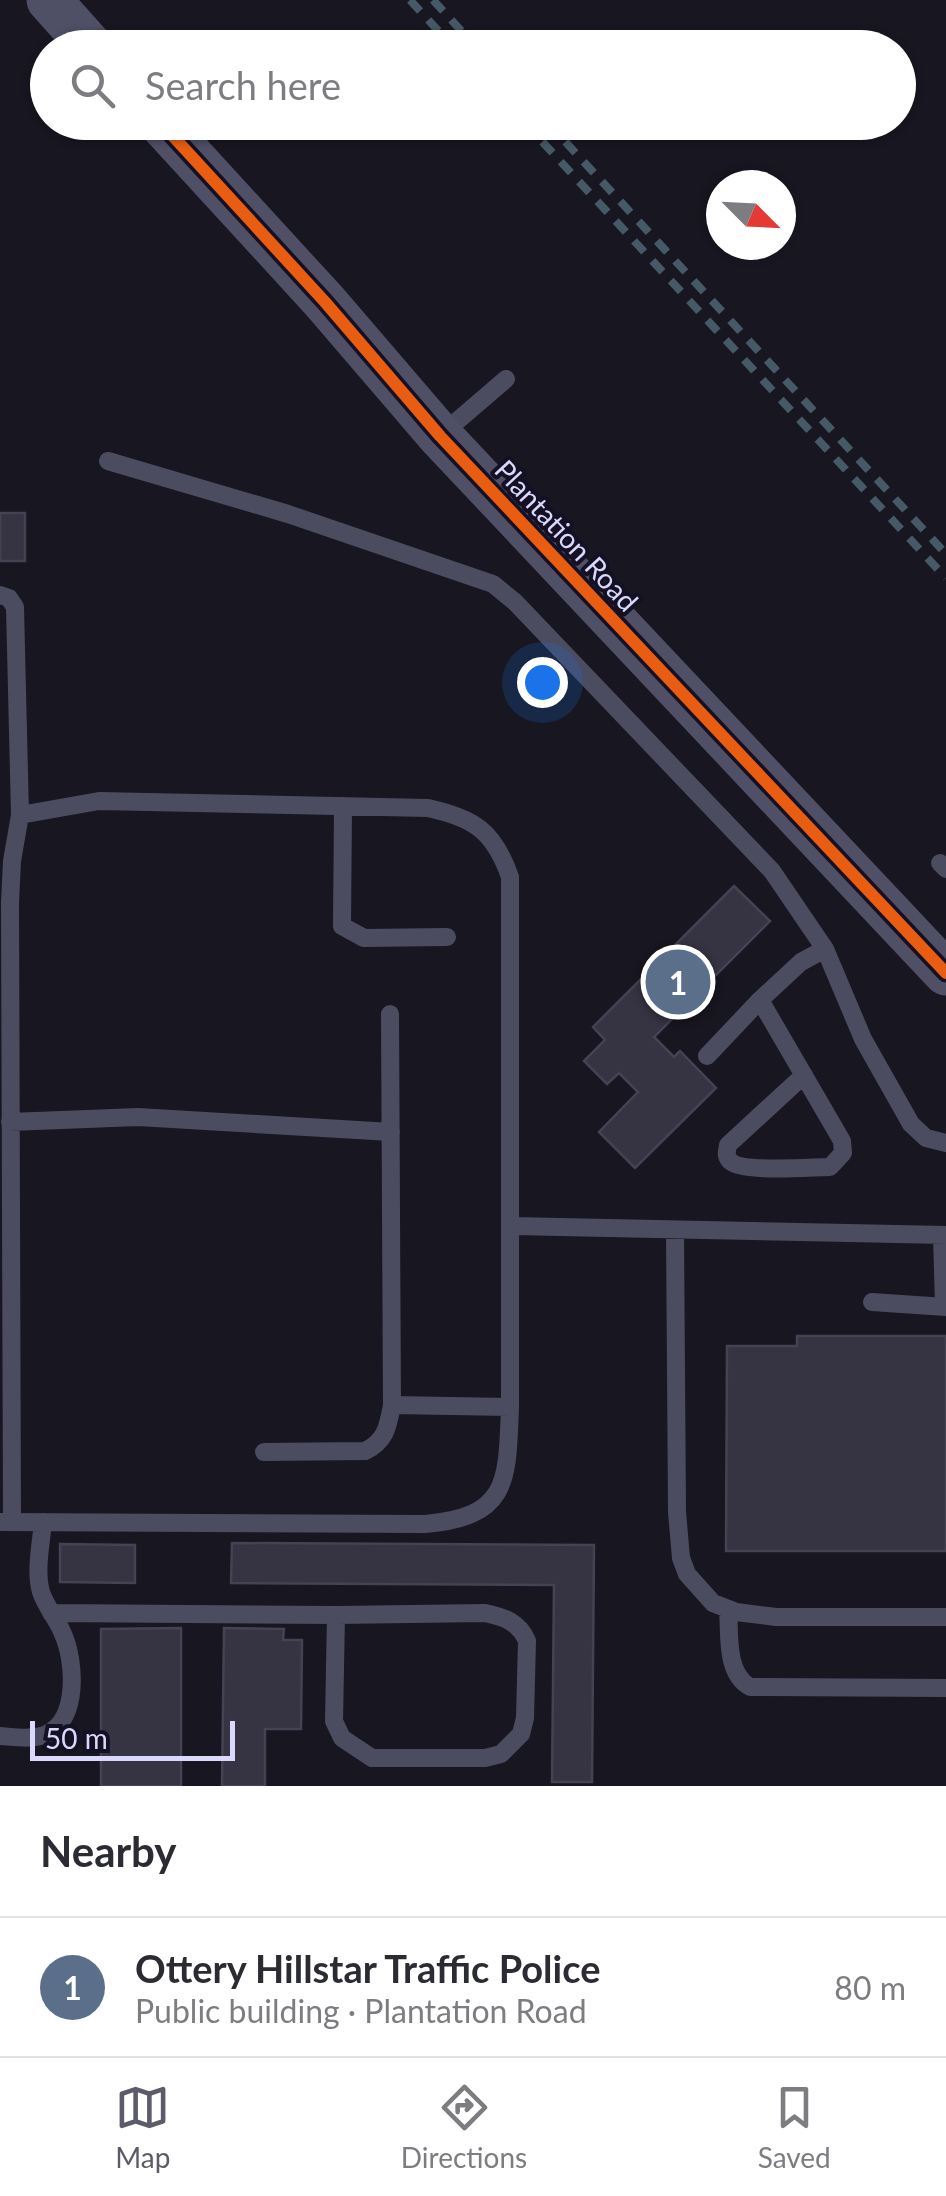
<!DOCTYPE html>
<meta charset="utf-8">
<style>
:root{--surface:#fff;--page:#f7f7f7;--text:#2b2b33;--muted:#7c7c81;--line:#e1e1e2;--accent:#5c5b6a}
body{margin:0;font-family:Lato,sans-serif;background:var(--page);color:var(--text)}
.compass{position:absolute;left:706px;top:170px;width:90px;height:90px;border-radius:50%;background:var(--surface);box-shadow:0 2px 8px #0004;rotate:114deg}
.scale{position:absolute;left:30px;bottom:25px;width:205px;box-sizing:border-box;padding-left:10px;border:5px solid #dbd9fb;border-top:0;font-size:28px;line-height:35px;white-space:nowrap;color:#dbd9fb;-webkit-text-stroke:8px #141125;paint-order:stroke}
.you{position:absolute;left:542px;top:682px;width:35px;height:35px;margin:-25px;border:8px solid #fff;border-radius:50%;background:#1a73e8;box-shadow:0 0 0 15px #1a73e833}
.badge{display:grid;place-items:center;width:65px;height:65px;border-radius:50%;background:var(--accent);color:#fff;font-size:32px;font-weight:700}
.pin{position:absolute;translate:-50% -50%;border:5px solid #fff;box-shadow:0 2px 10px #0006}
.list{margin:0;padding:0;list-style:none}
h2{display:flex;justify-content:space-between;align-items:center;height:130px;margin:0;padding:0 40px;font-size:42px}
h2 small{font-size:32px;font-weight:400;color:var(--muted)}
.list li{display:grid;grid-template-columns:65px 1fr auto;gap:30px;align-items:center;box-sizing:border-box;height:140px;padding:0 40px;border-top:2px solid var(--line)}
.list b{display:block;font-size:38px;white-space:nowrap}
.list p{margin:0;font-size:32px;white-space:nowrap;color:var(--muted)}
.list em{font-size:32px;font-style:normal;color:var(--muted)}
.icon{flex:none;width:55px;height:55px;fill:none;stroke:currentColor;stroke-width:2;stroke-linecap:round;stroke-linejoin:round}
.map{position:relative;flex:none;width:946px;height:1786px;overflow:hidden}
.search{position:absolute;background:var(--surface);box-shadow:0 2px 8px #0004;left:30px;right:30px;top:30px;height:110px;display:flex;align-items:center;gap:25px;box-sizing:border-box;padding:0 35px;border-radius:55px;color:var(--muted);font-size:38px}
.sheet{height:270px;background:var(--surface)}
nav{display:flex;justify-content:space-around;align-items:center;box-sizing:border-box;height:140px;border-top:2px solid var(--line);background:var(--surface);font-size:28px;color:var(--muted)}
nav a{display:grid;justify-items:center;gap:5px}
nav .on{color:var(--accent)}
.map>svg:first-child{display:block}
.building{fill:#363442;stroke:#454253;stroke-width:2.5}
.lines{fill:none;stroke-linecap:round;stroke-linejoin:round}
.lane{stroke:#4c4c60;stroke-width:18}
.secondary{stroke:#4f4f66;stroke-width:45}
.rail{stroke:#465967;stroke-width:8;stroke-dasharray:15 12;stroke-linecap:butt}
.cycleway-casing{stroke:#141125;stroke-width:19}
.cycleway{stroke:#e95d12;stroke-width:12}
.labels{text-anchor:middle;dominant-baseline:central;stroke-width:8;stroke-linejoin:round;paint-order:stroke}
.street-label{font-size:28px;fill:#dbd9fb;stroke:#141125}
</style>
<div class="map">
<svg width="946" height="1786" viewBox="0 0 946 1786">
<rect width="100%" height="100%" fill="#181620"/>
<!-- building -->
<path class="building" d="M0,513h25v48h-25z
M734,886l36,35 -116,116 20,20 6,-6 36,37 -81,80 -36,-36 39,-40 -19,-19 -12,11 -23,-23 21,-21 -12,-13z
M797,1336h149v215h-220l1,-205h70z
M232,1543l362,2 -2,237h-40l2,-197 -323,-2z
M60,1544l75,1v38l-75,-1z
M181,1628v158h-80v-157z
M224,1628l60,1 -1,11h19l-1,89h-36v57h-43z"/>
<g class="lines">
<!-- lane -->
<path class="lane" d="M442,434l64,-55
M108,461l180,53 205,70 22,18 257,269 53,78 38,90 48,85 15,14 20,5
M0,595l9,3 6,9 5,208
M343,806l-1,120 22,12 83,-1
M940,863l6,6
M707,1056l53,-56
M804,1075l-76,70c-1,7 -3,10 2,16 11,12 82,6 100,6l13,-14 -1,-12 -82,-141 41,-38 24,-13
M10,1122l128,-5 253,15
M512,1226l434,9
M675,1231l2,281 4,46 6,16 26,29 23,9 40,5h170
M942,1235l2,71
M872,1302l74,5
M392,1405l118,2
M264,1452l101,-1c21,-10 23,-25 27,-46l-2,-391
M0,1522l425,2c85,-7 82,-44 85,-117v-530c-16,-46 -36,-59 -82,-69l-329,-7 -79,14 -8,46 -2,42 2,619
M728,1609c2,25 -3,64 22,78l196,1
M51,1613l285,2 149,-2c19,4 34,9 42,28l-2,77 -4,16 -20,20 -16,4h-113l-30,-20 -8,-17 2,-106
M0,1736c15,1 33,4 47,-2 32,-15 28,-73 16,-100 -6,-15 -17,-27 -22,-42 -6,-21 0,-48 2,-70"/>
<!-- secondary -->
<path class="secondary" d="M49,0l43,48
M160,122l165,180 115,134 506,537"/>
<!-- rail -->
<path class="rail" d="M410,0l44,48
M433,0l44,48
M524,122l422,456
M547,122l399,432"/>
<defs>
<path id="cycleway" d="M160,122l165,180 115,134 506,537"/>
</defs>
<!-- cycleway casing -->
<use href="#cycleway" class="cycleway-casing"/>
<!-- cycleway -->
<use href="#cycleway" class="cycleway"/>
</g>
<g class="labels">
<!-- street labels -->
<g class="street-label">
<text transform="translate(567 535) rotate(47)">Plantation Road</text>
</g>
</g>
</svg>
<svg class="compass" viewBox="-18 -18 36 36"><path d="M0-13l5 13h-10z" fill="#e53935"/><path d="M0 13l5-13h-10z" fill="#7c7c81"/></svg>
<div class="scale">50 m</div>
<div class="you"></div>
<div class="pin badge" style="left:678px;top:982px;background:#5c6f8a">1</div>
<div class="search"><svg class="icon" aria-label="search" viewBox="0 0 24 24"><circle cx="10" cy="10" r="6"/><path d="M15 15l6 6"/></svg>Search here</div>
</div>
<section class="sheet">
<h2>Nearby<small></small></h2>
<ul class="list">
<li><span class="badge" style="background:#5c6f8a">1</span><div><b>Ottery Hillstar Traffic Police</b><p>Public building · Plantation Road</p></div><em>80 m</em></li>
</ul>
</section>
<nav>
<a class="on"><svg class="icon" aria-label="map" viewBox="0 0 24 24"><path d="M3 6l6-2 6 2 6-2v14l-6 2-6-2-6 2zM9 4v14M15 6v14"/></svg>Map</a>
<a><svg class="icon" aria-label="directions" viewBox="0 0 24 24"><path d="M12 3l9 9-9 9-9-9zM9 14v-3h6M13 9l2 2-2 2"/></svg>Directions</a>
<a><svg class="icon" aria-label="saved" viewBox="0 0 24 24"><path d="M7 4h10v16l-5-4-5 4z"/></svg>Saved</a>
</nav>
